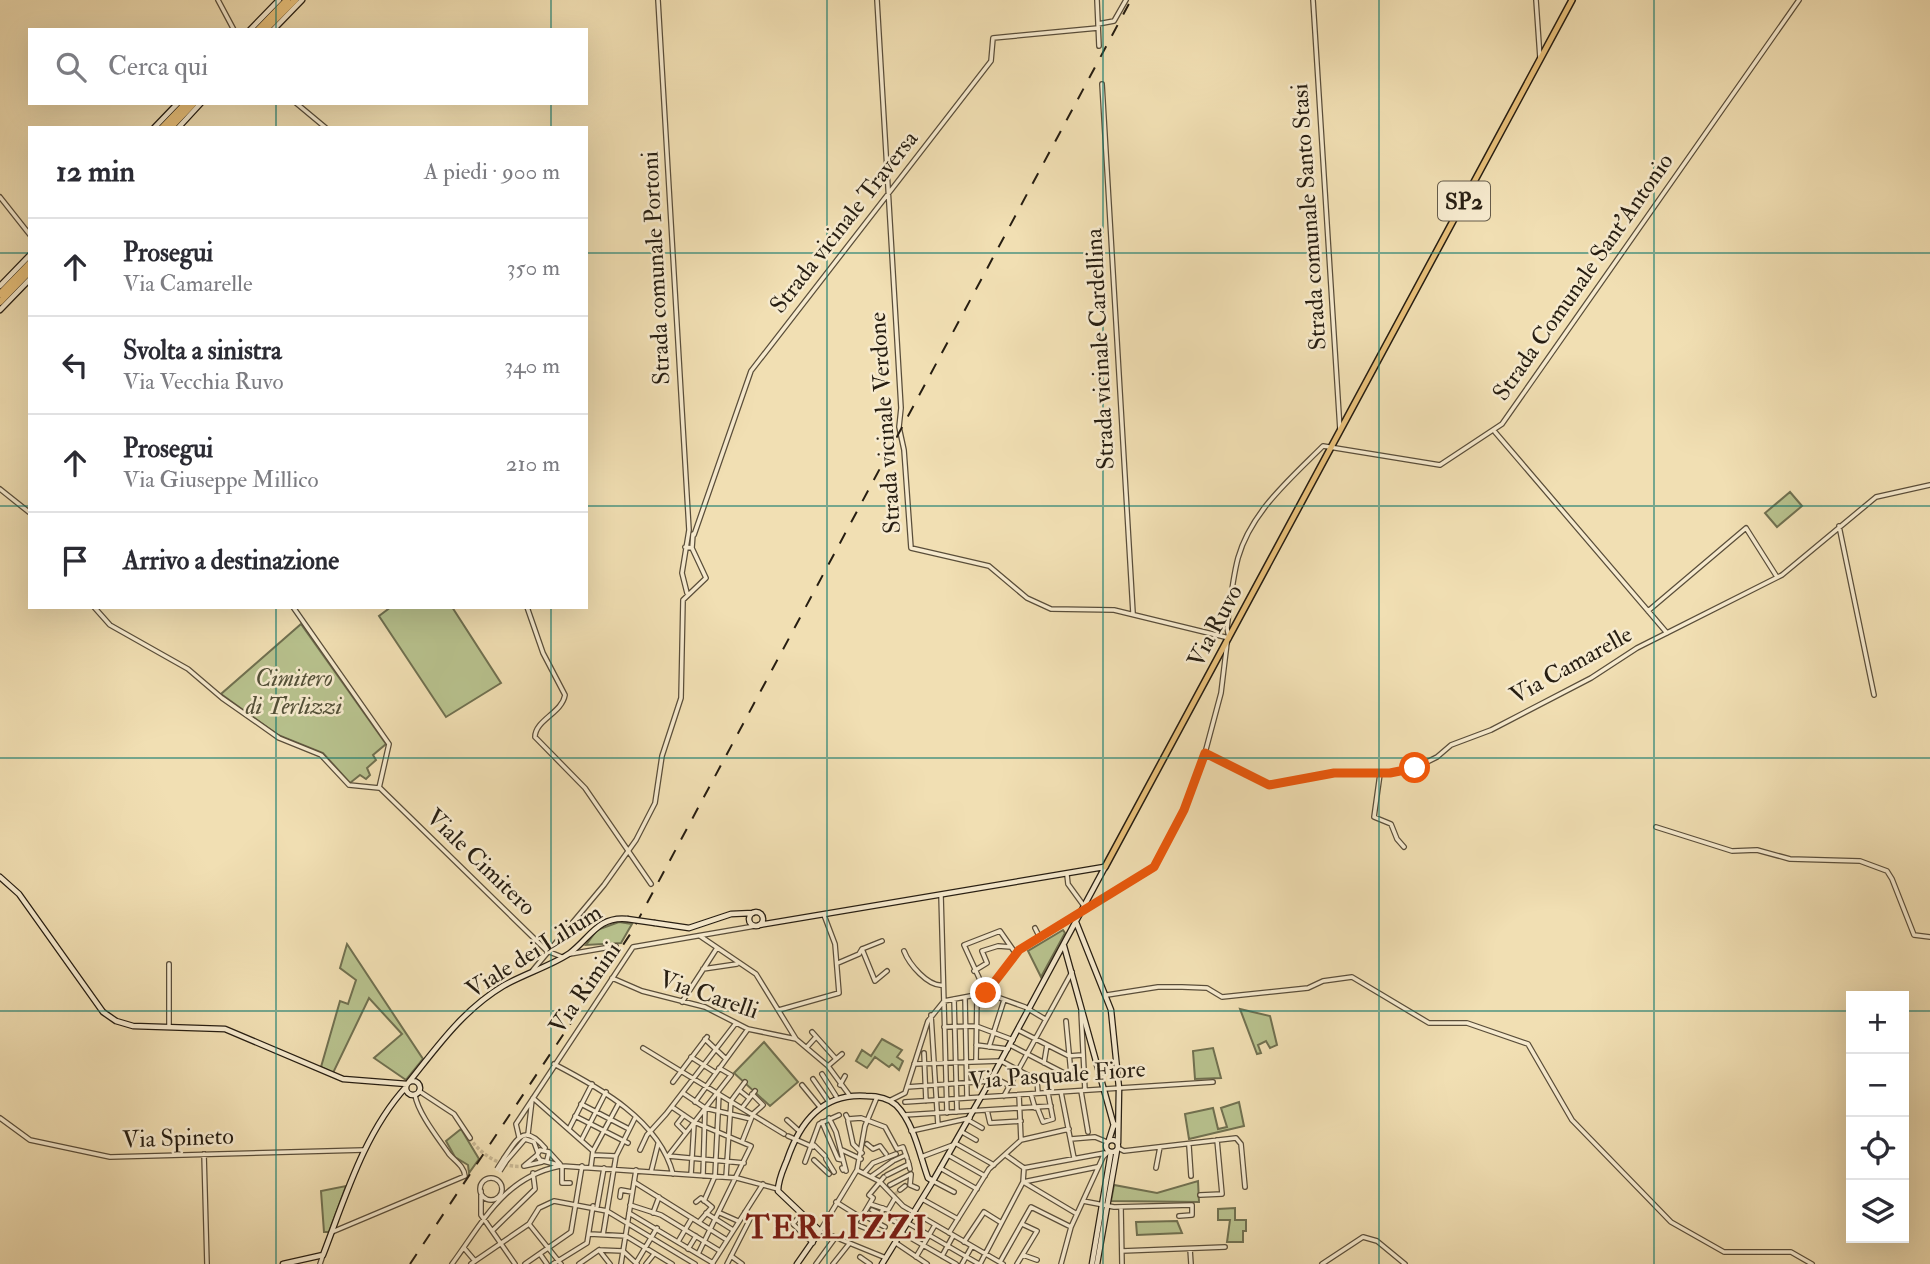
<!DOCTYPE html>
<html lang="it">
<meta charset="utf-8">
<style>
:root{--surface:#fff;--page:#f2f2f3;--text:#2b2b33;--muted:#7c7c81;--line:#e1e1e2}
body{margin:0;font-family:"IM FELL Double Pica",serif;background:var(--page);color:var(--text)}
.controls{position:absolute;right:21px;bottom:21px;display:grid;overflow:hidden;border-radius:0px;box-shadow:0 7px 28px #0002}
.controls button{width:63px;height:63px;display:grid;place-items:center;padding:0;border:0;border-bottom:2px solid var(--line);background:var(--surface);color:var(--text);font:35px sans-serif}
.stop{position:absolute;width:21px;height:21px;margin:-16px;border:5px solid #ea580c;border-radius:50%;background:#fff}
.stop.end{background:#ea580c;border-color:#fff;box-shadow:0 2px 7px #0008}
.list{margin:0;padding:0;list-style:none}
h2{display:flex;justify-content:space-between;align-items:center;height:91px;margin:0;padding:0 28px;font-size:30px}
h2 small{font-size:23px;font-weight:400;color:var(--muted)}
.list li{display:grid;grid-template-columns:46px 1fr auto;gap:21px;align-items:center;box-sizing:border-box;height:98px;padding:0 28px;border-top:2px solid var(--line)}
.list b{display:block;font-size:26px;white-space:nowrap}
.list p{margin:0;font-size:23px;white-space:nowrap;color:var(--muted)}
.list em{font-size:23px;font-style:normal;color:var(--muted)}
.icon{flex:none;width:38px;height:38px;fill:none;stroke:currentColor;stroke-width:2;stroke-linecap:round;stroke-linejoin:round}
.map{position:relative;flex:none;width:1930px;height:1264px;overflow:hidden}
.search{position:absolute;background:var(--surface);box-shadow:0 7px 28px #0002;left:28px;top:28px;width:560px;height:77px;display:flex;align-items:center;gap:18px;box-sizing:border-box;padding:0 24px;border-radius:0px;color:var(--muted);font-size:26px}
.panel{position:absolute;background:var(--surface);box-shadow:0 7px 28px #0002;left:28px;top:126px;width:560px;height:483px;border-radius:0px}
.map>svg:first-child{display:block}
.green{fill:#b8c28e;stroke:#707050;stroke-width:2}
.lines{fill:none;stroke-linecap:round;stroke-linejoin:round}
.street-tunnel{stroke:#c9b893;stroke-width:3.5;stroke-dasharray:3.5 2;stroke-linecap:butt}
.street-casing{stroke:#5a4e3a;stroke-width:6}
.secondary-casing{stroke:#271e12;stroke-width:7}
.primary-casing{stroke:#271e12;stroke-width:8}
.highway-casing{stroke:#271e12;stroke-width:9}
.street{stroke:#f6eace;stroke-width:3.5}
.secondary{stroke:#f6eace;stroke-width:4.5}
.primary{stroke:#e8c07a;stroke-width:5}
.highway{stroke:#e8c07a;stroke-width:6}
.rail{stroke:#271e12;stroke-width:2;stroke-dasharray:12 12;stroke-linecap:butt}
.street-bridge-casing{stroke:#5a4e3a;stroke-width:6;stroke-linecap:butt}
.secondary-bridge-casing{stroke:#271e12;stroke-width:7;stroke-linecap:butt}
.street-bridge{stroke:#f6eace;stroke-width:3.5}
.secondary-bridge{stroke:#f6eace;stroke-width:4.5}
.route{stroke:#ea580c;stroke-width:9}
.grid{fill:none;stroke:#0f766e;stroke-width:2;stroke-opacity:0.55}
.labels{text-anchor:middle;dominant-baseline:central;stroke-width:5;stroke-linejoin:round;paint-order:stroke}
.shield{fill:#f6eace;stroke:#655b4a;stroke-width:2}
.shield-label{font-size:23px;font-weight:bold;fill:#271e12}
.street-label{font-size:24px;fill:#271e12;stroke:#f6eace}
.park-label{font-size:24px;font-style:italic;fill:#524f37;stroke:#f6eace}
.district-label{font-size:32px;font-weight:bold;letter-spacing:2px;fill:#7a1f14;stroke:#f6eace}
</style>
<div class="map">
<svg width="1930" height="1264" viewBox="0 0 1930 1264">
<rect width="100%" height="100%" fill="#f1dfb3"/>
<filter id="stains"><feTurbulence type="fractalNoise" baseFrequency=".00286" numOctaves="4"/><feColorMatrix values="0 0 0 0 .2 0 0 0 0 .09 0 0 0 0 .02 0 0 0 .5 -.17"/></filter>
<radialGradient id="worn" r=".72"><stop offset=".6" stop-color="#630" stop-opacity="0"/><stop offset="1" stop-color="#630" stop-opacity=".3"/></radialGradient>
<!-- green -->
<path class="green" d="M1790,492l12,14 -25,21 -12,-14z
M391,607h61l49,76 -55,34 -67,-101z
M301,624l85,120 -13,11 3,5 -9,8 3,7 -4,4 -6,-4 -10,8 -27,-30 -45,-18 -57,-41z
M619,922l13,2 -11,19 -35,2 11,-15z
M1063,930l2,3 -24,44 -13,-26z
M347,944l76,115 -17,21 -32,-22 28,-24 -33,-36 -36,75 -12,-6 19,-66 8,3 8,-24 -16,-12z
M1240,1009l30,7 7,29 -7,3 -4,-7 -8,4 3,8 -4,1z
M882,1039l20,11 -5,7 6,4 -4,9 -7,-6 -3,3 -14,-10 -8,11 -11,-7 6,-11 9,6z
M764,1042l34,40 -28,24 -36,-33z
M1213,1048l8,30 -26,1 -2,-28z
M1239,1102l5,24 -55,13 -4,-25 28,-6 5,21 9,-2 -6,-19z
M461,1129l18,30 -10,14 -1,-8 -13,-8 -9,-16z
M1198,1181l1,21 -88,-1 3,-16 43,8z
M346,1186l-17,46h-5l-3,-41z
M1235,1208v12h11v11h-3v11h-16l3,-22h-12v-11z
M1177,1221l5,12 -45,2 -1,-13z"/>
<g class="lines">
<!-- street-tunnel -->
<path class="street-tunnel" d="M470,1138c10,17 34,31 54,28
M895,1194l3,-2"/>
<defs>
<path id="street" d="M218,0l16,30
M658,0l31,530 -7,43 5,20
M877,0l24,408 -2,19 5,23 7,98 78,18 38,32 24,11 63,1 115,28 -2,-10c3,-23 5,-47 11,-70 13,-46 52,-79 85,-112l117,19 62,-41 297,-424
M1097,0l2,46
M1313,0l27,430
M1536,0l4,58
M1098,24l16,-3 12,-21
M1102,84l31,529
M296,103l30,25
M0,197l30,38
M1495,432l172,201
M0,489l30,24
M1839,526l35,169
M694,535l57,-164 240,-310 2,-23 105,-10
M685,547l7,1 1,-14
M94,607l16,18 78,44 34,29 57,40 42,17 28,30 30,3
M293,607l96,137 -10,44
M527,607l16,46 22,42c-3,18 -30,25 -30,42l50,51 66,96
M1648,611l98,-83 31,49
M1205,753l64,32 65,-12h56l25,-5 22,-11 14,-12 40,-15 100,-52 46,-30 145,-73 94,-78 54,-12
M1380,774l-6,43 17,7 6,15 7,8
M380,788l167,163 15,6
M1656,827l76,24 25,-1 33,9 70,2 27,10 5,8 22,56 16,2
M1067,875l1,9 16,22
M941,895l6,218
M1035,928l5,10
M700,936l56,38 40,65
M862,949l20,-8
M904,951c5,13 24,36 39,34
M570,954l46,-8
M838,963l21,-9 3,-5 13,32 12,-10
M169,964v63
M703,969l34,-5
M533,970l71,-85 32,-45 19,-37 7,-47 19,-58 2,-98 23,-22 -14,-30
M974,971l13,-8 -5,-12 16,-5 13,1
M612,978l30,13 63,16 43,22 48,10 32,27 22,30
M986,993l-22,-48 36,-14 16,23
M986,993l39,14 20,12
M1107,995l51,-8h24l25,1 15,9 86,-9 15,-7 29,-4 77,46h38l61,21 44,76 99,102 53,30h67l21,12
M965,997l2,101
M954,999l3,113
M682,1002l35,-54
M779,1010l60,-17 -4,-49 -11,-29
M1081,1011l4,79
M931,1015l7,110
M1066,1021l5,53
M944,1027l32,-1 37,14
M1018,1030l51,26 13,-1
M812,1032l24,27
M705,1039l21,20
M976,1045l32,4
M1010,1045l54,28h20
M807,1047l9,-10
M989,1047l15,-47
M643,1048l141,86
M924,1053l2,48
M691,1057l25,16
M976,1062l1,-67
M1044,1063l3,-18
M554,1064c46,24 105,56 119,110
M914,1064l87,-3 36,19 1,13
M828,1066l14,-12
M822,1074l14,22
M993,1077l17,9
M813,1079l16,23
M673,1082l34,-45
M802,1085l18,22
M840,1085l5,-9
M907,1087l83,-6
M739,1090l10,8
M419,1091l35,23 16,24
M1081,1091l7,41
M1061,1092l13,66
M683,1093l22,15 46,11
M1031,1094l4,14
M1019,1095l2,45
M1004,1096l68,-124
M877,1097l-12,29 -8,44 -37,61 66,27
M533,1098l60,53
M891,1100l14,-7 23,-72 16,-20 42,-8 33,-43 130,-79 8,-9 27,-52 21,-57 16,-60 6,-50
M695,1102l53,-73
M905,1102l308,-20
M581,1104l48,25
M672,1107l22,15 57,24 -53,108
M1037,1107l6,15 10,-3 -5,-26
M742,1108l13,-17
M987,1110l3,13 31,-2
M684,1115l-7,9 8,8
M846,1115l2,4 13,-1 24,9 12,22 6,-2 4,11
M904,1115l147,-9
M575,1116l53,27
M0,1118l30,22 80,17 254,-7
M829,1118l7,14 10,39
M787,1120l11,10
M968,1120l14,8
M848,1121l5,23 9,9
M822,1122l16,37 5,1
M569,1129l23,-45
M911,1131l59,-13
M962,1132l14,8
M528,1134l4,-34
M788,1136l25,11
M519,1137l-3,-13 117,-177 122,-21
M582,1139l24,-47
M1071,1139l24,-2 12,5
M1021,1140l48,-11
M742,1142l11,-28 10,-9 -11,-11
M955,1143l39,22
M867,1144l6,5 7,-3 6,8
M814,1145l11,11
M1189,1146l2,30
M1118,1148l6,3 112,-13 5,6 4,43
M640,1150l7,-15 19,-21 70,-91
M842,1150l19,9
M549,1152l11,12
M204,1154l3,110
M593,1155l23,1
M948,1155l37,21
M668,1156l63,-81 -12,-7
M668,1156l76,7
M1007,1156l17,12
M921,1157l32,-12
M504,1158c14,-20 20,-35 41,-10
M826,1159l8,13
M507,1160l18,-21 9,3 4,11
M547,1160l2,-8 -9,-2 -3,5 3,5 22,6 175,12 41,11
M814,1160l15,14
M895,1160l11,-5
M908,1161l2,8
M805,1162l14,-38 20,-9
M525,1165l12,-10
M524,1166l18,-4
M562,1166v17h8
M591,1166l2,-15 26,-48
M842,1168l1,2
M940,1168l37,21
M1024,1168l81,-15
M1156,1168l4,-21
M857,1170l22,11 24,25 100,58
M651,1172l7,-28
M865,1172l8,-9 23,-9
M691,1175l3,-51
M887,1175l22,-11
M911,1175l-1,10 7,3
M703,1176l2,-68
M872,1176l21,-15
M726,1177l5,-76 14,-19
M480 1189a11 11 0 1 1 22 0a11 11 0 1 1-22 0Z
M933,1181l21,11
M634,1182l93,58
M1023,1182l74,-15
M1025,1183l52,31
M890,1185l21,-11
M900,1190l5,-4
M481,1191v24l34,49
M1200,1195l22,-1 -5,-54
M620,1197l1,-7 11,2
M922,1199l36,20
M704,1201l11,-25 4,-82
M1083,1201l31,6 78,-2v10l-13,1
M696,1202l5,-4 11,9 -13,15
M836,1202l24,15
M870,1204l18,6 7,-12
M630,1205l31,10 59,36
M597,1207l7,-39
M1121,1207l1,57
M872,1210l9,4 2,-6
M629,1213l84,50
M653,1213l6,-16
M706,1213l27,17
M720,1213l18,8
M801,1214l-8,10 20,19
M863,1215l22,12
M890,1219l8,4
M908,1223l71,41
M529,1224l32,40
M492,1231l43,-42 -2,-16
M332,1232l133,-56c-1,-10 -10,-15 -16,-22 -11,-16 -31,-41 -34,-59
M902,1233l54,31
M949,1233l40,-64 32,-29
M590,1234l36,2 46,28
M603,1235l13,-79 19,-38
M884,1236l-31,-13 10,-8 10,-17 -4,-3 15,-18
M679,1240l13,-22
M964,1242l20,-30 16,10
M896,1243l31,21
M464,1248l11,13 -4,3
M688,1249l8,-13
M1190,1249l1,15
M599,1250l24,1 14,13
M599,1250l11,14
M1122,1251l103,-4
M540,1254l7,10
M1023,1255l14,5
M731,1256l11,8
M942,1256l11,-20
M860,1257l10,7
M916,1257l19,-32
M475,1261l54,-37 10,-16 15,-7 53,10 88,53
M1000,1262l31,-55 40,20
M636,1263l21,-35
M320,1264l3,-9
M452,1264c31,-42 52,-87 108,-98
M525,1264l46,-32 11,-66
M553,1264l34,-21 6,-37
M579,1264l20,-14
M621,1264l15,-94
M646,1264l8,-10
M712,1264l51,-80
M727,1264l24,-47 -6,-5
M816,1264l19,-26
M833,1264l16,-20
M962,1264l10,-18
M980,1264l43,-82 1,-14
M1017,1264l20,-33 -15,-7
M1061,1264l10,-37 32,-70 6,-6
M1322,1264l41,-27 14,4 28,23"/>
<path id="secondary" d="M250,30l29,-30
M273,30l29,-30
M154,128l24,-25
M178,128l23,-25
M0,286l30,-31
M0,310l30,-31
M0,877l19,17 84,118 13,9 17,5 92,3 118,50 64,5
M749 919a7 7 0 1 1 14 0a7 7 0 1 1-14 0Z
M1076,922l35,88 8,78 -1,55
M655,923l34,5 42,-14 22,-1
M759,925l345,-58
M1064,946l50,180
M406 1088a7 7 0 1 1 14 0a7 7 0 1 1-14 0Z
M409,1082c28,-35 54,-72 94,-96 19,-11 52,-22 67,-33 20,-15 28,-37 57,-34
M1106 1146a6 6 0 1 1 12 0a6 6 0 1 1-12 0Z
M1109,1140l5,-16
M933,1181l57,-100 115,-214
M283,1264l40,-9c22,-57 41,-122 83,-168
M797,1264l23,-33 -42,-40c0,-11 5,-21 9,-31 13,-38 35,-67 79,-64 11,0 22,2 30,9 18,18 24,51 32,73l5,3 -51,83
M1092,1264l19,-112
M1097,1264l20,-114"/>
<path id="primary" d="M1105,867l467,-867"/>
<path id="highway" d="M258,30l29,-30
M265,30l30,-30
M162,128l24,-25
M170,128l24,-25
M0,294l30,-31
M0,302l30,-31"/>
</defs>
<!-- street casing -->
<use href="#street" class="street-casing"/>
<!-- secondary casing -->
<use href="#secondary" class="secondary-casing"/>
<!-- primary casing -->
<use href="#primary" class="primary-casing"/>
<!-- highway casing -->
<use href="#highway" class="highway-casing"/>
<!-- street -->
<use href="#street" class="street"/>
<!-- secondary -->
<use href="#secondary" class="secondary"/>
<!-- primary -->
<use href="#primary" class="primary"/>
<!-- highway -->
<use href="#highway" class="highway"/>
<!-- rail -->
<path class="rail" d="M410,1264l221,-331 500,-933"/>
<defs>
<path id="street-bridge" d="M497,1169l7,-11
M500,1171l7,-11"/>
<path id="secondary-bridge" d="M627,919l28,4"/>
</defs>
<!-- street-bridge casing -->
<use href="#street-bridge" class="street-bridge-casing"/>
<!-- secondary-bridge casing -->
<use href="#secondary-bridge" class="secondary-bridge-casing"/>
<!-- street-bridge -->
<use href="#street-bridge" class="street-bridge"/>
<!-- secondary-bridge -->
<use href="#secondary-bridge" class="secondary-bridge"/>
</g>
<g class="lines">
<!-- route -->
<path class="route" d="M986,993l33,-43 135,-83 30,-57 21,-57 64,32 65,-12h56l25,-5"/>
</g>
<!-- grid -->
<path class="grid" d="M276,0v30M551,0v30M827,0v1264M1103,0v1264M1379,0v1264M1654,0v1264M276,103v25M551,103v25M0,253h30M586,253h1344M0,506h30M586,506h1344M276,607v657M551,607v657M0,758h1930M0,1011h1851M1904,1011h26"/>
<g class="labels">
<!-- shield labels -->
<rect class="shield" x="1438" y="181.5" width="52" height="39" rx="5"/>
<g class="shield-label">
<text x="1464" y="201">SP2</text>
</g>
<!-- street labels -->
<g class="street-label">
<text transform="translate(1309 217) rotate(-94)">Strada comunale Santo Stasi</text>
<text transform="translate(844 222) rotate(-52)">Strada vicinale Traversa</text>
<text transform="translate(656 268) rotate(-93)">Strada comunale Portoni</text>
<text transform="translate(1583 277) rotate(-55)">Strada Comunale Sant'Antonio</text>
<text transform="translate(1100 349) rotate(-93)">Strada vicinale Cardellina</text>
<text transform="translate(885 423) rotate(-94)">Strada vicinale Verdone</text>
<text transform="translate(1215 626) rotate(-62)">Via Ruvo</text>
<text transform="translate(1571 665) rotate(-29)">Via Camarelle</text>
<text transform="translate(481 862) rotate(44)">Viale Cimitero</text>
<text transform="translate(534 951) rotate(-32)">Viale dei Lilium</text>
<text transform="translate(585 988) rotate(-55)">Via Rimini</text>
<text transform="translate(709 995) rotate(19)">Via Carelli</text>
<text transform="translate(1057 1075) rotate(-4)">Via Pasquale Fiore</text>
<text transform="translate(178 1138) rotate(-2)">Via Spineto</text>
</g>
<!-- park labels -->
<g class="park-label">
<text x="294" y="678">Cimitero<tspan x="294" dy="28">di Terlizzi</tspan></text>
</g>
<!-- district labels -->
<g class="district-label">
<text x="837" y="1228">TERLIZZI</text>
</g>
</g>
<rect width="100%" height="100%" filter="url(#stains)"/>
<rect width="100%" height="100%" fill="url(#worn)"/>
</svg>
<div class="controls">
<button>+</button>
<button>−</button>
<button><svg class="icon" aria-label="locate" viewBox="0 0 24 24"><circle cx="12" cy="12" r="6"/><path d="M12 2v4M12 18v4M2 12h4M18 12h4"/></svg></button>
<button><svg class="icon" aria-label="layers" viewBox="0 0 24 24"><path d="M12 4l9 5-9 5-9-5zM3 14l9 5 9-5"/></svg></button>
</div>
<div class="stop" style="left:1415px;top:768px"></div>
<div class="stop end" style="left:986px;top:993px"></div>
<div class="search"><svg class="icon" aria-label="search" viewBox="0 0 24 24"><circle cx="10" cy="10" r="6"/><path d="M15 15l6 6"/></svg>Cerca qui</div>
<section class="panel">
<h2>12 min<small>A piedi · 900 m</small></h2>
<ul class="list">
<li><svg class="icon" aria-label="ahead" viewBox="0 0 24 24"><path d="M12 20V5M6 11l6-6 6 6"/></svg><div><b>Prosegui</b><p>Via Camarelle</p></div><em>350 m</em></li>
<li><svg class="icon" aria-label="left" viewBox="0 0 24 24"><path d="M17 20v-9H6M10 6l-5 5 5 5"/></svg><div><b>Svolta a sinistra</b><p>Via Vecchia Ruvo</p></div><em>340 m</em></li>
<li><svg class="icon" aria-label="ahead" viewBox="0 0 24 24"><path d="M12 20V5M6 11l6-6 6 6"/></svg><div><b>Prosegui</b><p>Via Giuseppe Millico</p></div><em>210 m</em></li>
<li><svg class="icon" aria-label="arrive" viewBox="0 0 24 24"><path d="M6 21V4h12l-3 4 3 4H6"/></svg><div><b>Arrivo a destinazione</b></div></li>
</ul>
</section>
</div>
